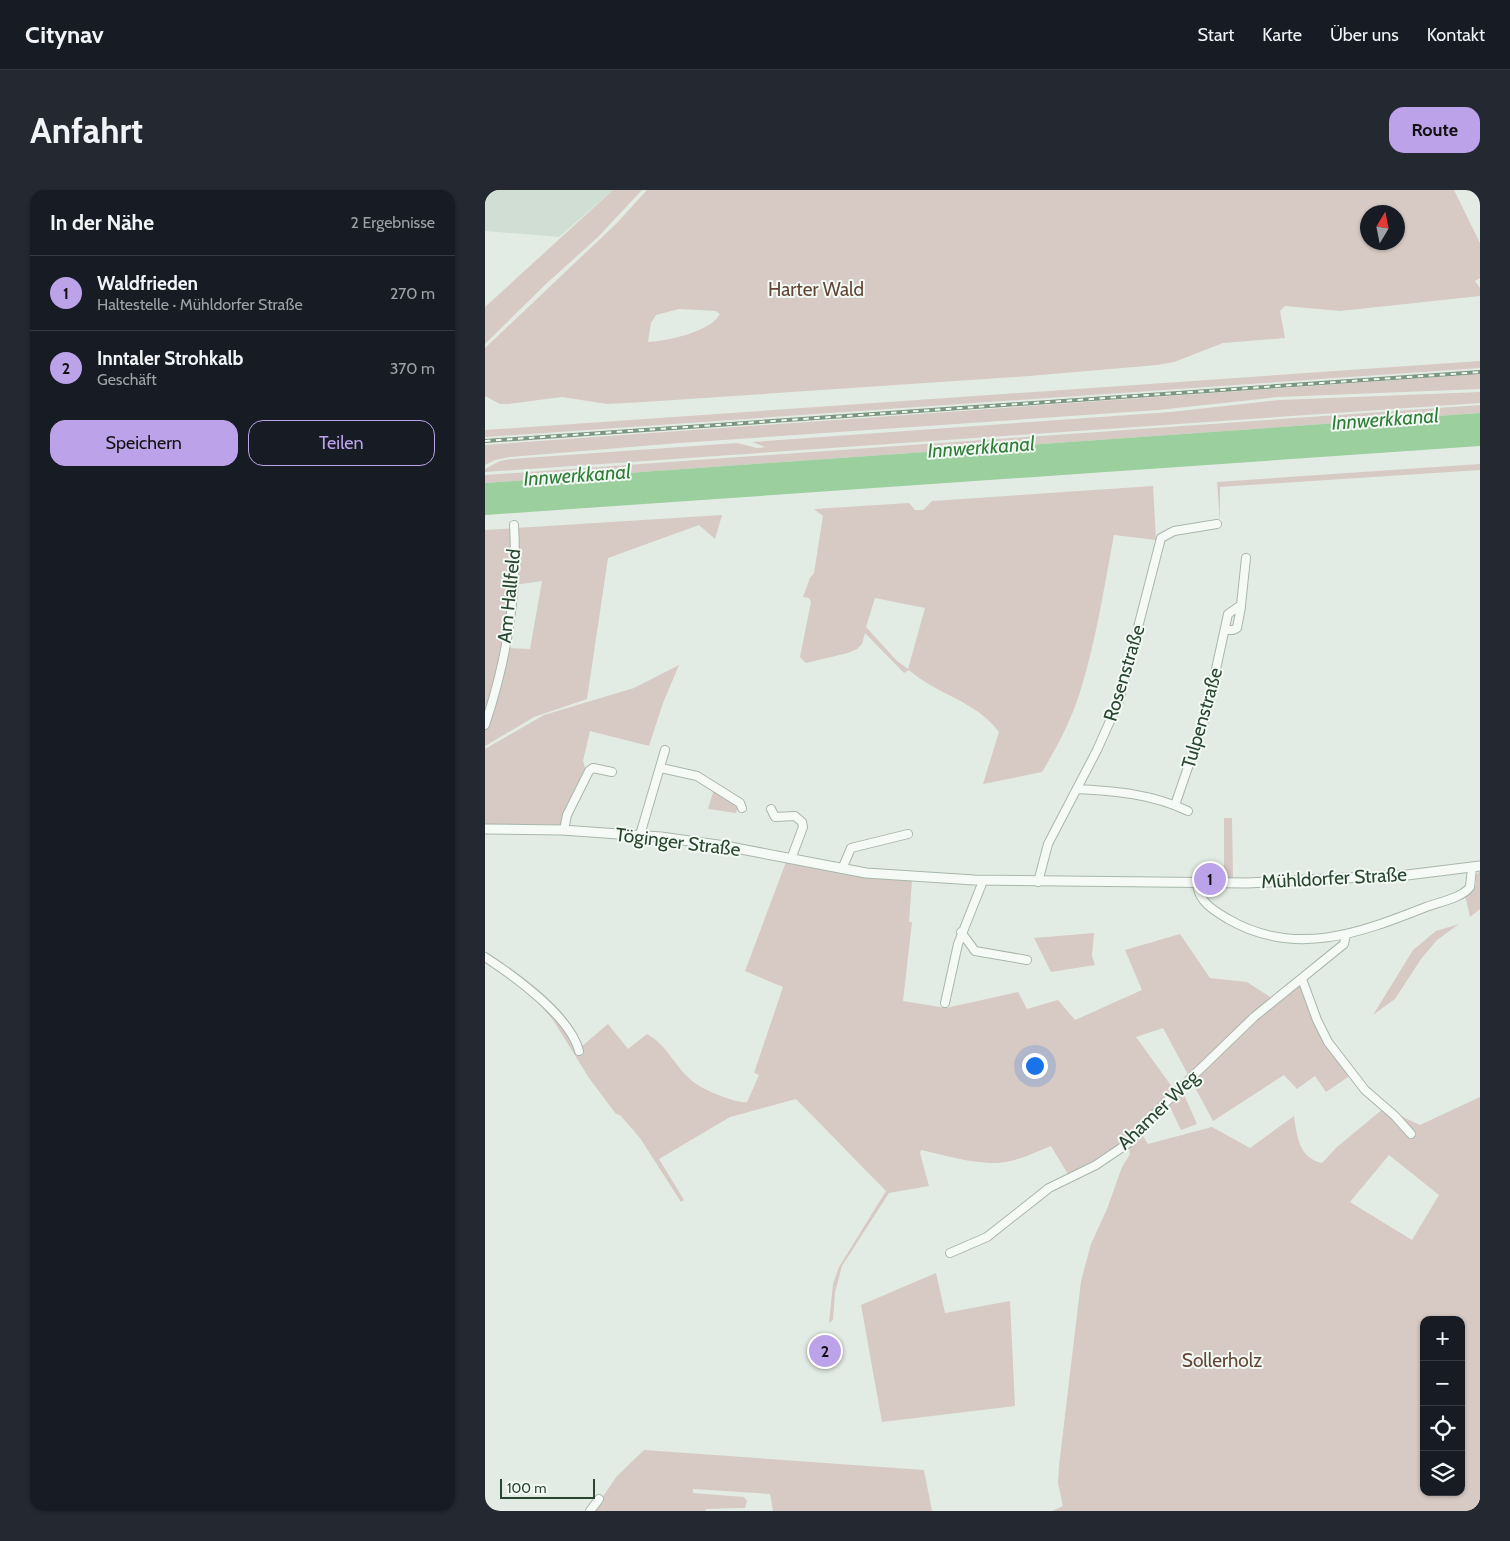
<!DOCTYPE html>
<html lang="de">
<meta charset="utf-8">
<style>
:root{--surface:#171b24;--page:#242831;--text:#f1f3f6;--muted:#9ea1a6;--line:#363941;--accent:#bca2e9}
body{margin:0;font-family:Cabin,sans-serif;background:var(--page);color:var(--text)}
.controls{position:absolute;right:15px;bottom:15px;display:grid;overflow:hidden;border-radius:10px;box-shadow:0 1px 4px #0004}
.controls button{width:45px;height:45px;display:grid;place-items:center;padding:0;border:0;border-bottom:1px solid var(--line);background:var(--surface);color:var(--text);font:25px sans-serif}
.compass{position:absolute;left:875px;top:15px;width:45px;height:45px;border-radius:50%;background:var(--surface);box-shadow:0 1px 4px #0004;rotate:10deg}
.scale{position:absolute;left:15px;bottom:12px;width:95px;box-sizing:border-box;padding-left:5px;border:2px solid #29462e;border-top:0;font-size:14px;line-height:18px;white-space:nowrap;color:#29462e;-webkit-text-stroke:4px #f3f9f4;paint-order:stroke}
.you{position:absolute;left:549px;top:875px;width:18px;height:18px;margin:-12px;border:4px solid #fff;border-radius:50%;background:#1a73e8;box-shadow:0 0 0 8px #1a73e833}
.badge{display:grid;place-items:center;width:32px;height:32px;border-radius:50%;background:var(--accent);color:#111;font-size:16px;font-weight:700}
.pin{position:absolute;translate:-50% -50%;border:2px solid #fff;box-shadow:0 1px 5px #0006}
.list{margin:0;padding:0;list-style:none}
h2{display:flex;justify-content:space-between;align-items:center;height:65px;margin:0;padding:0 20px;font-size:21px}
h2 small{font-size:16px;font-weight:400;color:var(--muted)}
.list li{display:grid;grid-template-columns:32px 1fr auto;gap:15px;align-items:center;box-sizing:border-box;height:75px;padding:0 20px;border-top:1px solid var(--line)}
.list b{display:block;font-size:19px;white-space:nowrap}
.list p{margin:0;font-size:16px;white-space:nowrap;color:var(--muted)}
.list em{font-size:16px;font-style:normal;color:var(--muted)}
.actions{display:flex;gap:10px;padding:15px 20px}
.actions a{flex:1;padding:11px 0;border:1px solid var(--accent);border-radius:15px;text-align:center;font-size:18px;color:var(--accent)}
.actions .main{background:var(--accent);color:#111}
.icon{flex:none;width:28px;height:28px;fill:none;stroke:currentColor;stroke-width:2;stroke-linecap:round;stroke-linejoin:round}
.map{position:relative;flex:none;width:995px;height:1321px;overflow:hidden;border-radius:15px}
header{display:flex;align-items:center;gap:30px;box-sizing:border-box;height:70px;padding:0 25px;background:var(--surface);border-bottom:1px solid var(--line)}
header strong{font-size:24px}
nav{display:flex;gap:28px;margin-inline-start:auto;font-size:18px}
.intro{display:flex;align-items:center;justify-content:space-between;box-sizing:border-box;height:120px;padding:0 30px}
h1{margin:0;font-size:35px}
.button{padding:12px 22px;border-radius:15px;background:var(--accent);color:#111;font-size:18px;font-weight:700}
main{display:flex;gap:30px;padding:0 30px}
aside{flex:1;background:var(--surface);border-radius:15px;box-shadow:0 1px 4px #0004}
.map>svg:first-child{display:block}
.built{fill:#d0ded3}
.green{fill:#d7c9c3;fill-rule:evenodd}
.water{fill:#9bcf9e}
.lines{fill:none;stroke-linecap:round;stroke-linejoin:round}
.minor-casing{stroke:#a7b7aa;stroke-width:10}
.tertiary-casing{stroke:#a7b7aa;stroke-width:11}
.minor{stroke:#f6faf7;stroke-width:8}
.tertiary{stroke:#f6faf7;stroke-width:9}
.rail-casing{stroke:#7b977f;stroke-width:4}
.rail{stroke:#f3f9f4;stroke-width:2;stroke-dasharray:5.5;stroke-linecap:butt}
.labels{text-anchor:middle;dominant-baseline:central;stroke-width:4;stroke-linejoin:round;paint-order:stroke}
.park-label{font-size:19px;fill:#634535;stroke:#f3f9f4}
.street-label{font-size:19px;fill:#29462e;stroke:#f3f9f4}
.water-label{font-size:20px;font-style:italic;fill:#2f7e37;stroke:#f3f9f4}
</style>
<header>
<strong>Citynav</strong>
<nav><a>Start</a><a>Karte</a><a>Über uns</a><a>Kontakt</a></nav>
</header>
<div class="intro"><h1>Anfahrt</h1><a class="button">Route</a></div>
<main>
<aside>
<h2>In der Nähe<small>2 Ergebnisse</small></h2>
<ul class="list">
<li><span class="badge">1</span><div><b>Waldfrieden</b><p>Haltestelle · Mühldorfer Straße</p></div><em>270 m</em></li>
<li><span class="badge">2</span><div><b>Inntaler Strohkalb</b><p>Geschäft</p></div><em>370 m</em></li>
</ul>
<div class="actions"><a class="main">Speichern</a><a>Teilen</a></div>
</aside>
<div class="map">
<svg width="995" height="1321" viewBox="0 0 995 1321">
<rect width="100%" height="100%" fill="#e3ece4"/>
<!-- built -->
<path class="built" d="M0,0h128l-54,47 -74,-6z"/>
<!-- green -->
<path class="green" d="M128,0h29l-45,48 -50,45 -62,61v-37z
M162,0h807l26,53v35l-5,3 5,7v8l-140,15 -55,-5 -5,5 5,27 -62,5 -49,19 -17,3 -128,11 -385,26 -37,2 -45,-7 -54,7h-8l-15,-8v-48l132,-125zM912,22v30h-30v-30zM194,119l37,2 4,3c-9,18 -54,27 -72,28l3,-19 5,-8z
M995,171v7l-995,69v-7z
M995,184v15l-202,8 -120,13 -479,33 -169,14 -15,3 -10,5v-20z
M995,202v11l-995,69v-3l15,-8 11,-2 226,-16 20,5 8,-1 -13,-5 419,-30 108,-12z
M995,215v8l-995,70v-8z
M995,274v6l-260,17v35l-3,-40z
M668,296l3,54 -42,-5c-10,53 -18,106 -34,157 -9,29 -23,55 -38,80l-59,12 16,-52c-24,-32 -62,-37 -90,-62l-5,3 -39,-40 -3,11 -5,5 -9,4 -42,10 -6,-6 11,-55 -2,-4 -6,-1 7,-19 4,-5 9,-57 -9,-7 95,-6 6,7h8l9,-9zM390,408l50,10 -17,61 -11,-8 -31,-34z
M237,325l-7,24 -16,-14 -91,33 -21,141 -53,18 -49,29v-15l21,-83 24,1 12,-68 -27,4 -15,79 -15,56v-190z
M194,475l-16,38 -14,43 -59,-15 -7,30 3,10 -24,54 -77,-1v-75l59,-34 90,-27z
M229,599l24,15 -2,9 -28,-4z
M739,628h8l1,60h-9z
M301,672l73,14 53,5 -3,41h3l-9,79 43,7 72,-16 9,17 31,-9 17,20 67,-30 -17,-40 55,-16 30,44 37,4 31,20 19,-16 5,1 12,31 37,57 -25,17 -11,-16 -18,13 -13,-14 -71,46 -50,-93 -27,9 39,54 -53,56 -53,29 -18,-30c-15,6 -29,13 -45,16 -28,4 -57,-6 -85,-12l-1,3 9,33 -40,7 -47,73 -7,26 -2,28 -4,3 4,-39 6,-17 47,-76 -90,-92 -66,18 -71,42 25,41 -3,2 -41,-64 -20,-23 -4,-1 -27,-36 -36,-58 -21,-24 -23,-18 32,24 40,45 27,-23 20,25 19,-15c20,11 27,31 43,45 8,9 46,25 57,23l12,-27 -5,-2 29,-86 -38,-16z
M995,681v38l-10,8 -5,-22 11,-10v-10z
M974,734l-22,16 -16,19 -26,40 -22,16 40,-65 23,-19z
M609,743l-2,23 3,9 -44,7 -17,-34z
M697,900l15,34 -16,6 -13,-27z
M995,907v414h-428l11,-5 -5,-23 1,-17 22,-185 10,-37 16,-35 15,-42 8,-13 -1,-6 12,-15 7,11 64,-17 38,21 44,-32c3,21 5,42 28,47l15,-16 47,-39 36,17zM904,965l50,40 -27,45 -62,-38zM939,1130h37v172h-37z
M451,1083l9,40 65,-12 5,105 -133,16 -21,-117z
M159,1260l280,20 8,41h-159l-3,-17 -77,-5v4l51,4 3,4 -2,7 -40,1 1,2h-113l24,-35z"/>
<!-- water -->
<path class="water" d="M995,223v33l-995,69v-32z"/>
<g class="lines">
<defs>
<path id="minor" d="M740,440h8l4,-2 4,-21
M0,535c21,-63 33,-133 29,-200
M176,578l36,8 43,27 2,5
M592,599c39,2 75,5 111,22
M690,615l31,-90 22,-101 13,-9 5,-47
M286,619l4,8 20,-1 7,6 1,5 -12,32
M79,640l3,-15 22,-44 4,-3 19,4
M155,645l25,-85
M357,679l9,-21 57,-14
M553,692l10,-38 49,-94 22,-49 42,-163 13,-7 43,-7
M712,694c2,18 16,26 31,35 67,39 132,14 198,-12 13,-5 36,-9 44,-20l2,-19
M476,742l14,19 52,9
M0,767c29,19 85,59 94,94
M817,789l15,41 11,22 37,48 30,26 16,18
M460,813l13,-59 25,-63
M465,1063l37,-16 62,-49 47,-23 31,-21 39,-42 88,-85 90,-73 2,-9
M105,1321l9,-12"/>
<path id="tertiary" d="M0,639l77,1 99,7 64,9 141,27 108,7 273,3 160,-8 73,-9"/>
</defs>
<!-- minor casing -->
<use href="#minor" class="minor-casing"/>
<!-- tertiary casing -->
<use href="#tertiary" class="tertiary-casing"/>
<!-- minor -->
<use href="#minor" class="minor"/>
<!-- tertiary -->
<use href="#tertiary" class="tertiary"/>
<defs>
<path id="rail" d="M0,251l995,-69"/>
</defs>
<!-- rail casing -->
<use href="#rail" class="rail-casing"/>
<!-- rail -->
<use href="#rail" class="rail"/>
</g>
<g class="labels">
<!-- park labels -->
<g class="park-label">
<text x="331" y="99">Harter Wald</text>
<text x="737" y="1170">Sollerholz</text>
</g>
<!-- street labels -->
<g class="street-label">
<text transform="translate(24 406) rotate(-84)">Am Hallfeld</text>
<text transform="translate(639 483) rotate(-73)">Rosenstraße</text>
<text transform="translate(717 528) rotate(-74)">Tulpenstraße</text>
<text transform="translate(193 652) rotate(7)">Töginger Straße</text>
<text transform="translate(849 688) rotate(-3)">Mühldorfer Straße</text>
<text transform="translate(673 920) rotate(-44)">Ahamer Weg</text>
</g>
<!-- water labels -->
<g class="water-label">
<text transform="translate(900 229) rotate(-4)">Innwerkkanal</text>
<text transform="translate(496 257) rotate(-4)">Innwerkkanal</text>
<text transform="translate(92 285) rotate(-4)">Innwerkkanal</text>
</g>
</g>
</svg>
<div class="controls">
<button>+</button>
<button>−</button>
<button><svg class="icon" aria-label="locate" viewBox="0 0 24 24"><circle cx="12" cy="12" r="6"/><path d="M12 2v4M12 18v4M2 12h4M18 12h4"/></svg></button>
<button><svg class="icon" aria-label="layers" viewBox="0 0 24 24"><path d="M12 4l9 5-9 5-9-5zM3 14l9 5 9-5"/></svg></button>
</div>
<svg class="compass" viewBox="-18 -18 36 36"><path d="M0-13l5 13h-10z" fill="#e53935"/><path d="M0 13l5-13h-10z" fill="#9ea1a6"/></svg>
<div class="scale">100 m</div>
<div class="you"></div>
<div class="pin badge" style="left:725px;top:689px">1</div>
<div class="pin badge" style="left:340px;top:1161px">2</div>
</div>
</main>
